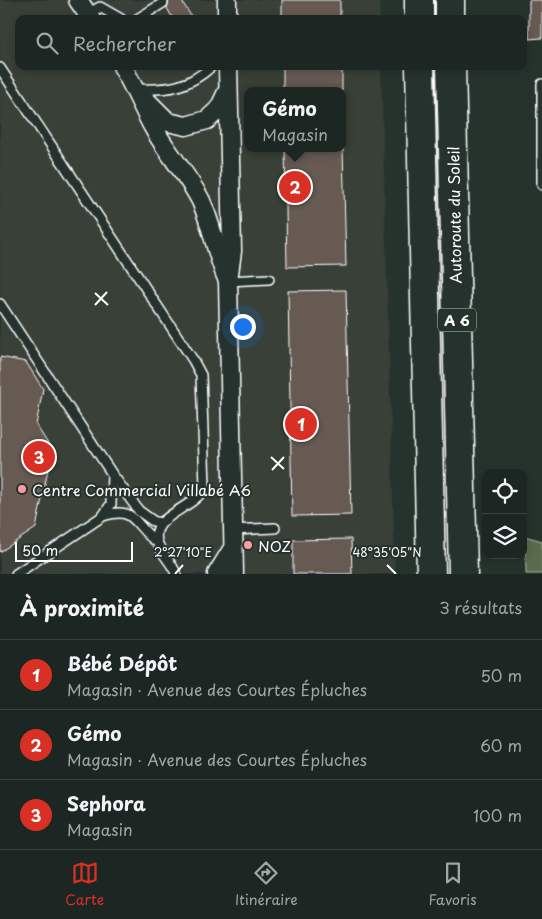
<!DOCTYPE html>
<html lang="fr">
<meta charset="utf-8">
<style>
:root{--surface:#1c2622;--page:#252e2a;--text:#f1f3f6;--muted:#a0a5a5;--line:#3a4340;--accent:#d93025}
body{margin:0;font-family:"Playpen Sans",sans-serif;background:var(--page);color:var(--text)}
.controls{position:absolute;right:15px;bottom:15px;display:grid;overflow:hidden;border-radius:10px;box-shadow:0 2px 8px #0003}
.controls button{width:45px;height:45px;display:grid;place-items:center;padding:0;border:0;border-bottom:1px solid var(--line);background:var(--surface);color:var(--text);font:25px sans-serif}
.scale{position:absolute;left:15px;bottom:12px;width:118px;box-sizing:border-box;padding-left:5px;border:2px solid #fff;border-top:0;font-size:14px;line-height:18px;white-space:nowrap;color:#fff;-webkit-text-stroke:4px #26332d;paint-order:stroke}
.you{position:absolute;left:242px;top:326px;width:18px;height:18px;margin:-12px;border:4px solid #fff;border-radius:50%;background:#1a73e8;box-shadow:0 0 0 8px #1a73e833}
.badge{display:grid;place-items:center;width:32px;height:32px;border-radius:50%;background:var(--accent);color:#fff;font-size:16px;font-weight:700}
.pin{position:absolute;translate:-50% -50%;border:2px solid #fff;box-shadow:0 1px 5px #0006}
.popup{position:absolute;left:244px;top:87px;width:102px;height:65px;box-sizing:border-box;display:grid;place-content:center;border-radius:10px;background:var(--surface);filter:drop-shadow(0 1px 4px #0005);font-size:16px;white-space:nowrap;color:var(--muted)}
.popup b{font-size:19px;color:var(--text)}
.popup::after{content:'';position:absolute;left:50%;top:100%;margin-left:-10px;border:10px solid transparent;border-top-color:var(--surface)}
.list{margin:0;padding:0;list-style:none}
h2{display:flex;justify-content:space-between;align-items:center;height:65px;margin:0;padding:0 20px;font-size:21px}
h2 small{font-size:16px;font-weight:400;color:var(--muted)}
.list li{display:grid;grid-template-columns:32px 1fr auto;gap:15px;align-items:center;box-sizing:border-box;height:70px;padding:0 20px;border-top:1px solid var(--line)}
.list b{display:block;font-size:19px;white-space:nowrap}
.list p{margin:0;font-size:16px;white-space:nowrap;color:var(--muted)}
.list em{font-size:16px;font-style:normal;color:var(--muted)}
.icon{flex:none;width:28px;height:28px;fill:none;stroke:currentColor;stroke-width:2;stroke-linecap:round;stroke-linejoin:round}
.map{position:relative;flex:none;width:542px;height:574px;overflow:hidden}
.search{position:absolute;background:var(--surface);box-shadow:0 2px 8px #0003;left:15px;right:15px;top:15px;height:55px;display:flex;align-items:center;gap:12px;box-sizing:border-box;padding:0 18px;border-radius:10px;color:var(--muted);font-size:19px}
.sheet{height:275px;background:var(--surface)}
nav{display:flex;justify-content:space-around;align-items:center;box-sizing:border-box;height:70px;border-top:1px solid var(--line);background:var(--surface);font-size:14px;color:var(--muted)}
nav a{display:grid;justify-items:center;gap:2px}
nav .on{color:var(--accent)}
.map>svg:first-child{display:block}
.built{fill:#393f38;fill-rule:evenodd}
.green{fill:#5a6b4e;stroke:#acb5a6}
.building{fill:#665a53;stroke:#fff}
.lines{fill:none;stroke-linecap:round;stroke-linejoin:round}
.service-casing{stroke:#fff;stroke-width:12}
.minor-casing{stroke:#fff;stroke-width:21}
.motorway-casing{stroke:#fff;stroke-width:31}
.service{stroke:#26332d;stroke-width:9}
.minor{stroke:#26332d;stroke-width:18}
.motorway{stroke:#26332d;stroke-width:28}
.ticks{fill:none;stroke:#fff;stroke-width:2}
.poi-dot{fill:#ff9aa2;stroke:#26332d;stroke-width:2}
.labels{text-anchor:middle;dominant-baseline:central;stroke-width:4;stroke-linejoin:round;paint-order:stroke}
.shield{fill:#26332d;stroke:#bec2c0;stroke-width:1}
.shield-label{font-size:14px;font-weight:bold;fill:#fff}
.street-label{font-size:15px;fill:#fff;stroke:#26332d}
.poi-label{font-size:15px;fill:#fff;stroke:#26332d;text-anchor:start}
.ticks-label{font-size:12px;text-anchor:middle;fill:#fff;stroke:#26332d;stroke-width:4;stroke-linejoin:round;paint-order:stroke}
</style>
<div class="map">
<svg width="542" height="574" viewBox="0 0 542 574">
<rect width="100%" height="100%" fill="#26332d"/>
<filter id="ink" filterUnits="userSpaceOnUse"><feTurbulence type="fractalNoise" baseFrequency=".02" numOctaves="2"/><feDisplacementMap in="SourceGraphic" scale="10" xChannelSelector="R" yChannelSelector="G"/><feConvolveMatrix kernelMatrix="1 2 1 2 8 2 1 2 1" color-interpolation-filters="sRGB"/></filter>
<g filter="url(#ink)">
<!-- built -->
<path class="built" d="M0,0h379l1,19h-361v47h362l14,508h-395zM248,91h94v57h-94z"/>
<!-- green -->
<path class="green" d="M525,536l17,5v33h-16z"/>
<!-- building -->
<path class="building" d="M168,0h13l12,19h-20l-6,-11z
M282,0h58v17l-58,1z
M529,0h13v38l-13,1z
M283,66h59v25h-59z
M285,148h58l3,118 -59,1z
M346,290l5,225 -59,1 -4,-225z
M0,357l26,5 17,27 -7,36 16,25 -16,78 -36,24z
M351,539l1,35h-59v-34z"/>
<g class="lines">
<defs>
<path id="service" d="M88,14l12,-7 21,12
M137,19l26,-16
M0,68l193,292 8,15 4,111c-9,23 -55,29 -48,55 3,12 15,21 19,33
M542,84v101
M137,89c31,1 51,-1 75,-23
M228,281l41,-2
M0,304l112,170 27,37 14,10 8,2
M103,516l8,-12 1,-30
M233,530l42,-2
M16,574l87,-58c34,-11 30,10 54,26"/>
<path id="minor" d="M78,0l13,19
M227,0v19
M122,66c12,20 20,41 31,61 14,26 35,48 48,74 12,26 15,54 27,80
M228,66l4,185 -4,30 6,293
M146,100l22,22 18,4 21,-6 12,-11 8,-17
M217,574l16,-26"/>
<path id="motorway" d="M419,0v19
M450,0v19
M420,66l11,508
M451,66l12,508"/>
</defs>
<!-- service casing -->
<use href="#service" class="service-casing"/>
<!-- minor casing -->
<use href="#minor" class="minor-casing"/>
<!-- motorway casing -->
<use href="#motorway" class="motorway-casing"/>
<!-- service -->
<use href="#service" class="service"/>
<!-- minor -->
<use href="#minor" class="minor"/>
<!-- motorway -->
<use href="#motorway" class="motorway"/>
</g>
</g>
<!-- ticks -->
<path class="ticks" d="M95,293l13,12M95,305l12,-13M271,457l13,12M272,470l12,-13M387,565l9,9M175,574l8,-9"/>
<!-- markers -->
<g class="poi-dot">
<circle cx="22" cy="489" r="5"/>
<circle cx="248" cy="545" r="5"/>
</g>
<g class="labels">
<!-- shield labels -->
<rect class="shield" x="438" y="308.5" width="38" height="23" rx="4"/>
<g class="shield-label">
<text x="457" y="320">A 6</text>
</g>
<!-- street labels -->
<g class="street-label">
<text transform="translate(454 215) rotate(-91)">Autoroute du Soleil</text>
</g>
<!-- poi labels -->
<g class="poi-label">
<text x="32" y="489">Centre Commercial Villabé A6</text>
<text x="258" y="545">NOZ</text>
</g>
</g>
<g class="ticks-label">
<text x="183" y="557">2°27'10"E</text>
<text x="387" y="557">48°35'05"N</text>
</g>
</svg>
<div class="controls">
<button><svg class="icon" aria-label="locate" viewBox="0 0 24 24"><circle cx="12" cy="12" r="6"/><path d="M12 2v4M12 18v4M2 12h4M18 12h4"/></svg></button>
<button><svg class="icon" aria-label="layers" viewBox="0 0 24 24"><path d="M12 4l9 5-9 5-9-5zM3 14l9 5 9-5"/></svg></button>
</div>
<div class="scale">50 m</div>
<div class="you"></div>
<div class="pin badge" style="left:301px;top:424px">1</div>
<div class="pin badge" style="left:295px;top:187px">2</div>
<div class="popup"><b>Gémo</b>Magasin</div>
<div class="pin badge" style="left:39px;top:457px">3</div>
<div class="search"><svg class="icon" aria-label="search" viewBox="0 0 24 24"><circle cx="10" cy="10" r="6"/><path d="M15 15l6 6"/></svg>Rechercher</div>
</div>
<section class="sheet">
<h2>À proximité<small>3 résultats</small></h2>
<ul class="list">
<li><span class="badge">1</span><div><b>Bébé Dépôt</b><p>Magasin · Avenue des Courtes Épluches</p></div><em>50 m</em></li>
<li><span class="badge">2</span><div><b>Gémo</b><p>Magasin · Avenue des Courtes Épluches</p></div><em>60 m</em></li>
<li><span class="badge">3</span><div><b>Sephora</b><p>Magasin</p></div><em>100 m</em></li>
</ul>
</section>
<nav>
<a class="on"><svg class="icon" aria-label="map" viewBox="0 0 24 24"><path d="M3 6l6-2 6 2 6-2v14l-6 2-6-2-6 2zM9 4v14M15 6v14"/></svg>Carte</a>
<a><svg class="icon" aria-label="directions" viewBox="0 0 24 24"><path d="M12 3l9 9-9 9-9-9zM9 14v-3h6M13 9l2 2-2 2"/></svg>Itinéraire</a>
<a><svg class="icon" aria-label="saved" viewBox="0 0 24 24"><path d="M7 4h10v16l-5-4-5 4z"/></svg>Favoris</a>
</nav>
